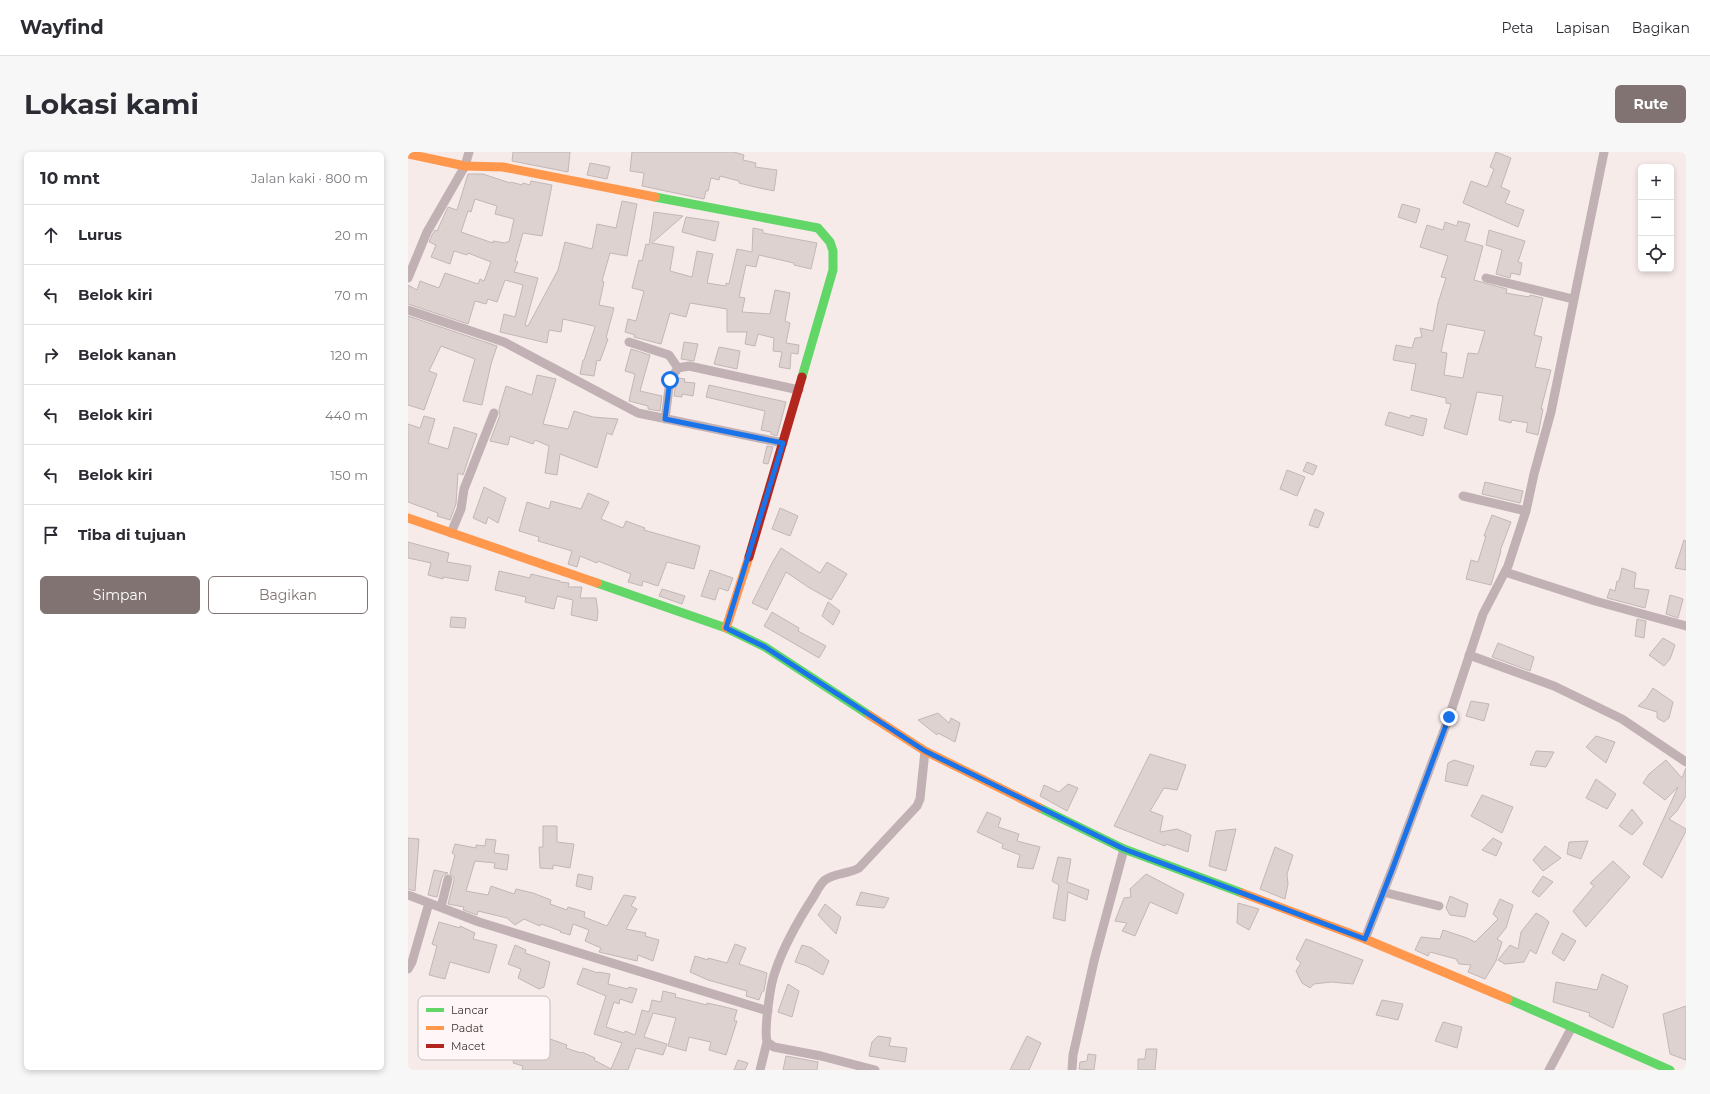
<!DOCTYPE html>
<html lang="id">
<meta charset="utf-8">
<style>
:root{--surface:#fff;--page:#f7f7f7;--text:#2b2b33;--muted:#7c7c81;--line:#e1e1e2;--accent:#807372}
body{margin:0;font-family:Montserrat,sans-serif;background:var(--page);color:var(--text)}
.controls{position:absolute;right:12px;top:12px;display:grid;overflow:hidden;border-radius:6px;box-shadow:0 2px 6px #0003}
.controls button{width:36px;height:36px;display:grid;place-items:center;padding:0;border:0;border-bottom:1px solid var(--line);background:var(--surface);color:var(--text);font:20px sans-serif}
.stop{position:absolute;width:12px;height:12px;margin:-9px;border:3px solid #1a73e8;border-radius:50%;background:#fff}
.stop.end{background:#1a73e8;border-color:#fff;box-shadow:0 1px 4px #0008}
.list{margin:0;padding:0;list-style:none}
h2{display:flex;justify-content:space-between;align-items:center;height:52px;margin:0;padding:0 16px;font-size:17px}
h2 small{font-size:13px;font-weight:400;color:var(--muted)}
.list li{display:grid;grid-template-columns:26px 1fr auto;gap:12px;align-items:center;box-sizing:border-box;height:60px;padding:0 16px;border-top:1px solid var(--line)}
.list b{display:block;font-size:15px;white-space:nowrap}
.list em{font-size:13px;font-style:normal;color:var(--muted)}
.actions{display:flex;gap:8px;padding:12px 16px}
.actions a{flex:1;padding:9px 0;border:1px solid var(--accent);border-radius:6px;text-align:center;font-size:14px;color:var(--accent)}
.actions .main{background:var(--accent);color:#fff}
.icon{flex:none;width:22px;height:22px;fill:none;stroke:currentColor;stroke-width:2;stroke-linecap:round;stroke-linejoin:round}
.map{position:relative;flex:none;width:1278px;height:918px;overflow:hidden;border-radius:6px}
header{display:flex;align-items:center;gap:24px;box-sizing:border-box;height:56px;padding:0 20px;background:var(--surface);border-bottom:1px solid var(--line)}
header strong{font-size:19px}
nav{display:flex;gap:22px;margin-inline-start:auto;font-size:14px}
.intro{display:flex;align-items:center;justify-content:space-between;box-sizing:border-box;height:96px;padding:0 24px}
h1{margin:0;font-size:28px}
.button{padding:10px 18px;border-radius:6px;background:var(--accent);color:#fff;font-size:14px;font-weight:700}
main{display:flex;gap:24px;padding:0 24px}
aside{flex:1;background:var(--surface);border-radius:6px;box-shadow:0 2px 6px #0003}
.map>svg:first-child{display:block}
.building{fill:#ddd2cf;stroke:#c2b7b4;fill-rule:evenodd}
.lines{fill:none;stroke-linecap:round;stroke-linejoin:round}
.street{stroke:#c1b1b5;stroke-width:9}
.fast{stroke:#63d668;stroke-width:9}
.slow{stroke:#ff974d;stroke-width:9}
.jam{stroke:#b3261e;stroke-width:9}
.route{stroke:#1a73e8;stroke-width:5}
.key{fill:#fff7f7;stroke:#c6bcbc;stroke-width:1}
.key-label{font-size:11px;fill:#403232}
</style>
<header>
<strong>Wayfind</strong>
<nav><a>Peta</a><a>Lapisan</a><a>Bagikan</a></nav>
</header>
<div class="intro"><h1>Lokasi kami</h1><a class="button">Rute</a></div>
<main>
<aside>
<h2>10 mnt<small>Jalan kaki · 800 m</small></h2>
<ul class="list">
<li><svg class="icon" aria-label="ahead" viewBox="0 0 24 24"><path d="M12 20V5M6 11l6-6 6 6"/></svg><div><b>Lurus</b></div><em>20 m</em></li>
<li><svg class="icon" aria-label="left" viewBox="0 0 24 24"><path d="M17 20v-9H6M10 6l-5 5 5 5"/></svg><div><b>Belok kiri</b></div><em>70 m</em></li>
<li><svg class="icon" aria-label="right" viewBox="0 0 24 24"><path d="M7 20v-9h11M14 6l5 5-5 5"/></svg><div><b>Belok kanan</b></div><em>120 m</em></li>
<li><svg class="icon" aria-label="left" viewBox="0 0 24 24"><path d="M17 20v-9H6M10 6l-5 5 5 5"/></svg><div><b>Belok kiri</b></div><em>440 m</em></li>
<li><svg class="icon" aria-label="left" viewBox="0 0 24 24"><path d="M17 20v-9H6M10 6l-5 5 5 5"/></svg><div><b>Belok kiri</b></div><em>150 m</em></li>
<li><svg class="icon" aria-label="arrive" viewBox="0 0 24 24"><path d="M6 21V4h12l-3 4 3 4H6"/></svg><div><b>Tiba di tujuan</b></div></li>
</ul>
<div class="actions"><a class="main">Simpan</a><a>Bagikan</a></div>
</aside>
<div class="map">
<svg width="1278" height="918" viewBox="0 0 1278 918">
<rect width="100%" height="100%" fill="#f7ebea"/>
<!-- building -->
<path class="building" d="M105,0h57l-2,20 -56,-11z
M224,0h102l10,3 -1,5 13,3 -1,4 22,3 -3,21 -19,-4 -16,-4v-2l-19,-5 -1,4 -8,-2 -3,13h-2l-2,8 -62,-13 2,-13 -14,-2z
M1088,0l15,6 -10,29 9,4 -5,12 19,7 -6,17 -55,-24 8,-22 16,6 7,-18 -4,-2z
M182,11l20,4 -3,12 -20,-4z
M60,22h15l27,9 1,-1 11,3 1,-2 7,2 1,-4 21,4 -10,51 -19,-3 -8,28 3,1 -4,10 24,6 -13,47 3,1 30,-56 7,-28 27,7 5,-25 19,4 6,-27 15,3 -10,52 -17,-3 -8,28 2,1 -5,23 15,3 -8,30 2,1 -8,22 -3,-1 -3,16 -14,-2 3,-14h1l11,-33 -1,-1 -31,-7 -2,13 -12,-2 -2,13 -47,-11 4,-18 11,3 8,-32 -18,-5 -8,22 -9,-3 -2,5 -11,-3 -7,23 -60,-20v-19l9,5 3,-9 19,7 6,-15 33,11 2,-5 4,2 7,-19 -23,-9 -1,2 -13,-4 -4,13 -19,-7 5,-12 -7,-3 3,-7 3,-5 2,1 11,-24 9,3zM67,47l22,7 -2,8 19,5 -5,23h-3l-1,1 -12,-2v2l-32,-11 7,-21 3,1z
M994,52l18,5 -4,14 -18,-6z
M246,60l29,4 -31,27 22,4 -4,24 22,6 5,-26 16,3 -6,29 19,3v-3l3,1 8,-35 15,3 1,-24 10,2v3l54,10 -6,26 -17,-4v-2l-35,-8 -3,12 -10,-2 -7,32 6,1 -3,14 28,2 5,-24 15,3 -5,28 5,2 -4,20 13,2 -1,9 -7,-1 -1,16 -11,-2 3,-15 -9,-1 1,-13 -16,-4 -3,12 -10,-2 2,-12h-20v-23l-37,-6 -4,14 -16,-4 -9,31 -27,-7 1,-2 -10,-3 3,-13 8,2 8,-30 -12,-3 7,-28 3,1 4,-17 3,1z
M278,65l33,5 -4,19 -33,-9z
M1050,69l12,3 -5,17 18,5 -9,34 33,9 -1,4 23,4 1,-2 13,3 -9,37 8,2 -7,30 16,3 -10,39h2l-5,26 -12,-3 2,-9 -16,-3 -1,3 -12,-3 4,-24 -26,-4 -10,43 -23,-7 7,-24 -5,-1v-5l-35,-8 5,-26 -23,-4 3,-15 16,3 3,-10 7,-1 -2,-9 13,3 5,-28 8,-25 -5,-1 7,-21 -28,-9 7,-22 16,5 2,-8 12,4zM1039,172l38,7 -7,23 -10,-1 -5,25 -19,-3 3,-22 -6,-1z
M1081,78l36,11 -7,21 4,1 -2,12 -9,-2 -1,5 -14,-4 6,-24 -16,-5z
M0,164l89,30 -6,18 -9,41 -19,-4 12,-42 -34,-13 -12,25 8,3 -13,36 -16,-5z
M276,190l14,2 -4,17 -13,-2z
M311,195l21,4 -3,18 -23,-5z
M223,197l19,6 -10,36 22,5 -2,15 -12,-2v-3l-19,-5 6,-27 -10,-3z
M129,223l19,4 -13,45 25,5 6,-18 19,6 25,2 -6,16 -5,-2 -10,35 -37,-14 -3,21 -12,-2 4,-27 -14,-6 -2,4 -23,-8 -2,9 -18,-4 10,-26 -1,-6 7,-23 26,9z
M271,226l6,1 -1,3 11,1 -2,13 -11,-2v3l-8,-1 2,-14z
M301,233l77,17 -9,34 -6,-2v-2l-10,-2 4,-19 -59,-14z
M981,260l21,6 1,-3 16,4 -4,17 -38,-11z
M16,264l11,3 -7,24 20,6 6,-22 23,7 -14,41 -5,-2 -2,31 -6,16 -13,-4 1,-3 -30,-11v-78l12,4z
M359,294l6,1 -5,17 -5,-1z
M899,310l10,4 -4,9 -10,-4z
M879,318l18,7 -8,19 -17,-7z
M1077,330l38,9 -3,12 -38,-9z
M76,335l22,11 -8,25 -10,-6 -2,7 -13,-6z
M180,341l21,9 -8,17 22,9 3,-7 19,7 -1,2 56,16 -6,23 -27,-7 -9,24 -15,-5 -1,5 -14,-4 3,-8 -33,-13 -1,2 -17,-7 -3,11 -9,-3 4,-13 -34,-10 1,-4 -20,-6 8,-29 22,7 2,-8 30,8z
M372,356l18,8 -8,20 -18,-7z
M907,357l9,4 -6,15 -9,-3z
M1084,363l19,7 -11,29h1l-10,34 -25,-6 5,-19 7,2 8,-26h-2z
M1276,388l2,1v29l-11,-2z
M0,390l41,11 -2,9 24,4 -3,15 -25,-4v2l-15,-4 3,-12 -23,-5z
M373,396l39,25 7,-11 20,12 -16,26 -23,-13 -22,-15 -19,38 -15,-7 20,-40z
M1214,416l14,5 -2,15 15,2 -4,18 -38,-10 3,-9 5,2 2,-10h2z
M302,418l23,8 -5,13 -9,-3 -4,12 -14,-4z
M91,419l31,7 1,-4 29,7v1l9,1 -1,4h14l-2,11h16l2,14 -1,9 -26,-6 2,-15 -16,-4 -3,13 -29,-7 1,-5 -31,-7z
M254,437l23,7 -3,8 -23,-8z
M1262,443l13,4 -5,19 -12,-4z
M420,450l12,9 -7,14 -11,-9z
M364,460l27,16 -1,3 28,15 -7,12 -55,-32z
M43,465l15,1 -1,10 -15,-1z
M1229,467l9,2 -2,17 -9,-2z
M1255,486l12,7 -5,14 -6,7 -15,-11z
M1090,491l36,14 -4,14 -38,-14z
M1245,536l20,14 -4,16 -5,4 -7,-4v-6l-19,-6 8,-7z
M1063,549l18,3 -5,17 -18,-5z
M530,561l11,10 2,-5 9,5 -5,19 -17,-9 -1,2 -19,-15z
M1188,584l19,6 -9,21 -20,-16z
M1128,599l18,1 -8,15 -16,-2z
M742,602l36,11 -9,25 -13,-2 -14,23 13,5 -3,16 17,-3 14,6 -3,17 -22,-8 -1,2 -51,-20z
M1046,608l20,6 -7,20 -22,-5 3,-18z
M1258,608l16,18 4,-10v28l-9,15 -8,8 17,10v2l-24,47 -19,-14 35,-77 -13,13 -22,-17 6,-9z
M1188,627l20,15 -9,15 -21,-11z
M660,632l10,4 -11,23 -27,-15 4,-11 15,7z
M1074,643l31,12 -11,26 -31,-17z
M1224,657l11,14 -11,12 -13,-9z
M579,660l14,6 -3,9 21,7 -2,7 23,6 -7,22 -16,-2 3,-12 -18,-7 1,-4 -26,-12z
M135,674h14v16l17,2 -4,24 -17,-3v4l-13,-1 -1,-21h4z
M828,677l-10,42 -17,-5 7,-35z
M0,686l11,1 -4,52 -7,-2z
M1085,686l9,5 -6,13 -14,-6z
M78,687l10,1 -2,13 15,2 -2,15 -13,-2 1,-5 -20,-2 -9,30 22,4 3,-9 23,8 2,-5 17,4 18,7 -1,4 17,6 1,-3 17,5 -1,5 23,9 17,-31 12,2 -5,9 6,3 -11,20 20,4 -1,3 14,4 -6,21 -15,-6 -1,6 -38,-9 2,-4 -16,-7 4,-11 -16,-6 -3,11 -10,-3 1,-1 -20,-7 -1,2 -16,-7 -9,6 -8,-7 -29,-7 -1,4 -14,-5 1,-3 -16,-3 6,-24v-3l-4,-3 5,-19 -3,-2 3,-9 21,4v-3l9,1z
M1180,689l-7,18 -14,-5 2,-12z
M1137,694l16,12 -18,13 -10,-11z
M867,695l18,8 -6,19 1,10 -3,15 -25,-10z
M650,705l13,2 -4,23 22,8 -2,10 -19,-8 -3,29 -12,-3 6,-33 -7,-4z
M1205,709l17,16 -44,50 -13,-16 21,-25 -4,-3z
M26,718l14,3 -4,2 -2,2 -5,20 -9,-2z
M170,722l15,3 -2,13 -15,-4z
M738,722l38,20 -7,20 -27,-12 -15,34 -13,-5 5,-8 -12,-2 9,-23 7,-1 -1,-8z
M1135,724l10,6 -14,15 -7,-5z
M453,740l28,6 -5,10 -28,-3z
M1042,744l18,8 -3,13 -15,-2 -4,-7z
M1092,747l13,6 -7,23 -9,11 5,3 -6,19 -11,18 -17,-7 3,-7 -12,-1 -3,-5 -26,-7 -2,4 -13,-6 6,-13 19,2 3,-9 24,8 8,4 23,-23 -5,-5z
M830,751l21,6 -10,21 -12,-7z
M417,752l16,13 -5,17 -18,-19z
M1128,761l7,4 6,5 -13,32 -6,-4 -6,12 -19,2 -7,-4 12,-15 8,4 3,-17z
M31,770l21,6v-2l15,7 -2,6 24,6 -8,28 -39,-11 -5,17 -16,-4 8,-29 -5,-2z
M1154,781l14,8 -12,20 -12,-8z
M898,787l57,21 -10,24 -22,-2 -17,2 -4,4 -8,-5 -6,-12 5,-8 -5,-4z
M327,792l11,4 -7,16 28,9 -3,18 -2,1 -3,8 -13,-4 1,-5 -39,-11 -18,-8 5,-16 13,4v-2l19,5z
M107,793l11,5 -1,3 25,9 -6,25 -5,2 -21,-11 3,-9 -13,-5z
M394,793l10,3 17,13 -6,14 -16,-9 -12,-4z
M175,816l15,5v-1l12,2 -2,10 20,5 1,-2 8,2 -5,14 -12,-4 -1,5 -5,-2 -8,25 18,6 1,-2 10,4 7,-25 7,2 3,-12 9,2 2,-11 13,3 -1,3 32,8v-2l14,3 16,4 -3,11h3l-11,34 -17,-5 2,-8 -18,-4 -4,-1 -3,14 -18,-5 8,-28 -23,-5 -9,24 23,7 -4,11 -27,-7 -8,22h-106l1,-4 -10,-3 1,-4 -24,-7 -1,2 -12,-4 3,-9 -27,-10 7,-18 12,5 -3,7 17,7 11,-25 11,5 -9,21 21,9 9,-22 11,4 -4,10 31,11 -1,3 15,5 1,-1 13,6 -1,2 17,9 11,-26 -28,-9 12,-38 -29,-12z
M1194,822l26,12 -15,42 -24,-12 1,-3 -37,-11 3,-20 41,8z
M380,832l11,7 -7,26 -14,-5z
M974,848l21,4 -5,16 -22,-5z
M1278,854v54l-16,-6 -7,-40z
M1035,870l19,5 -5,21 -22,-7z
M470,884l13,2 -2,8 18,2 -2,14 -36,-6 3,-14z
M619,884l14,7 -12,27h-19z
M738,897h11l-2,21h-17v-11h7z
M680,902l8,1 -2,15 -15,-1 1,-7 7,-1z
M378,904l32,6 -1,8h-34z
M330,908l10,3 -3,7h-11z"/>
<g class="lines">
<!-- street -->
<path class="street" d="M0,126l19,-46 38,-66 4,-14
M1078,126l87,21
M0,158l96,32 134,71 145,30
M221,190l40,13 9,13
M257,267l5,-39 8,-12 11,-2 110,24
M1055,344l63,15
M43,381l10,-24 3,-20 30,-76
M1097,420l90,29 91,25
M1061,503l85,31 68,33 64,43
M975,740l56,14
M0,743l71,27 289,89
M33,755l7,-28
M957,787l27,-69 57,-153 34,-103 25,-48 18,-55 8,-37 17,-62 53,-260
M0,817l4,-7 17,-59
M352,918l7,-28
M467,918l-54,-14 -47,-9 -7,-5c-3,-12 3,-57 8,-70 9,-27 24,-53 39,-76 3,-5 6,-12 11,-16 9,-7 24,-6 34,-12l58,-62 3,-7 5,-48
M664,918l1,-15 21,-94 30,-112
M1141,918l23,-43"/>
<!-- fast -->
<path class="fast" d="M247,45l163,31 12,14 3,9v19l-31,107
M189,431l129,45 39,19 104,68
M632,656l84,41 118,44
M1100,847l162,71"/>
<!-- slow -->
<path class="slow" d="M0,2l57,12 38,1 152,30
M0,366l189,65
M318,476l23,-71
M461,563l56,36 115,57
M834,741l123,46 143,60"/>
<!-- jam -->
<path class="jam" d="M341,405l53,-180"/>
</g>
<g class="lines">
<!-- route -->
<path class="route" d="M262,228l-5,39 118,24 -57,185 39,19 160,104 199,98 241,90 27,-69 57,-153"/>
</g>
<!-- legend -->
<rect x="10" y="844" width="132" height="64" rx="6" class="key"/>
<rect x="18" y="856" width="18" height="4" fill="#63d668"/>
<rect x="18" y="874" width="18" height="4" fill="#ff974d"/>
<rect x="18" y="892" width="18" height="4" fill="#b3261e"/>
<g class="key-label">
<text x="43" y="862">Lancar</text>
<text x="43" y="880">Padat</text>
<text x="43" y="898">Macet</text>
</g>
</svg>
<div class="controls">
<button>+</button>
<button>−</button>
<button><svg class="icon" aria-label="locate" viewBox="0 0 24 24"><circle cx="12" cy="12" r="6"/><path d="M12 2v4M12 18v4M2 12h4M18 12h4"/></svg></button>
</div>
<div class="stop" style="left:262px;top:228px"></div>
<div class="stop end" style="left:1041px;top:565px"></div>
</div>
</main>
